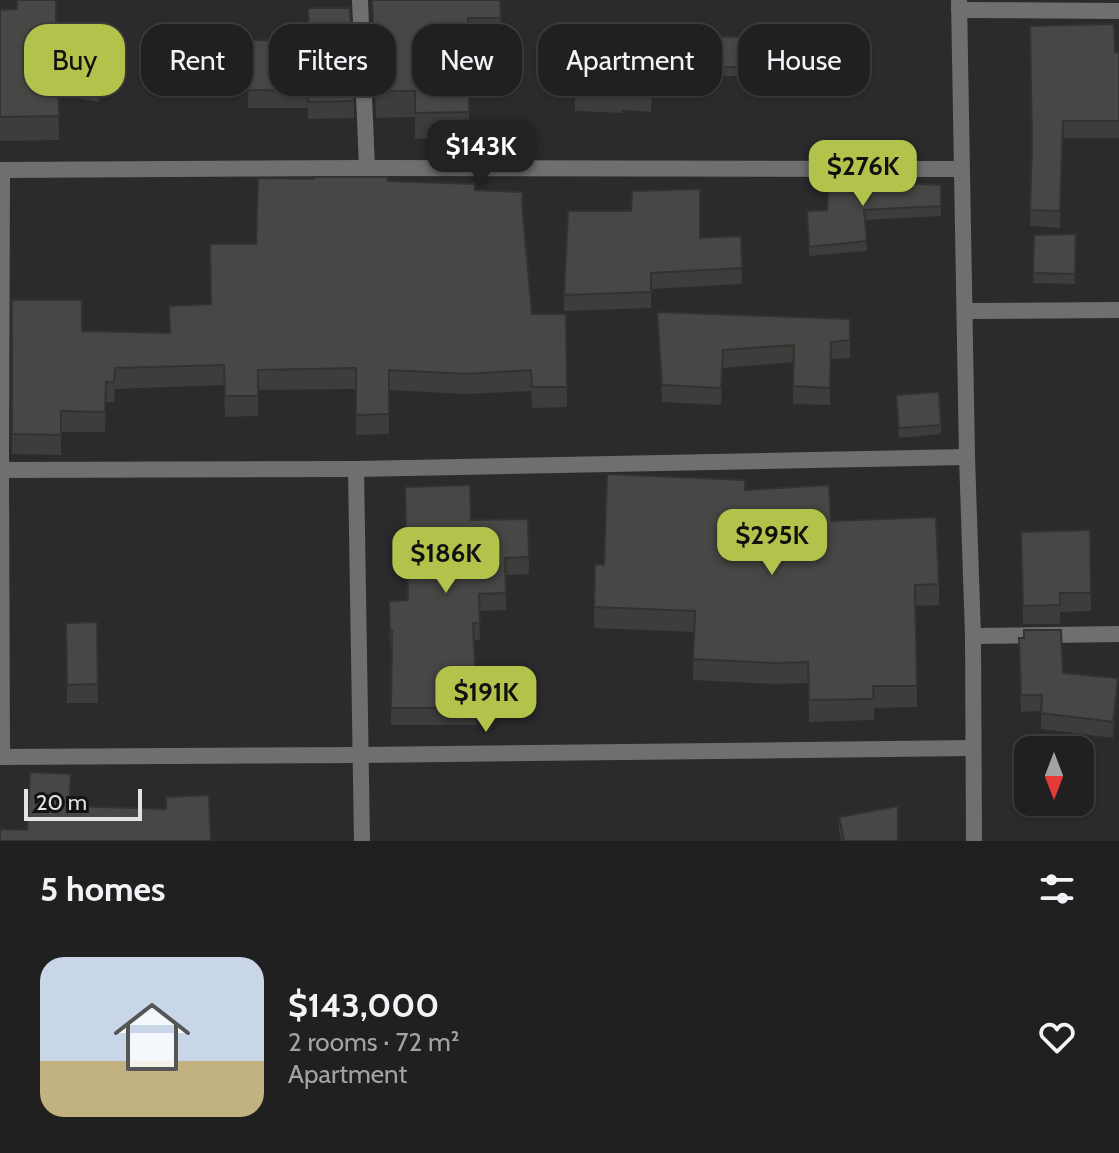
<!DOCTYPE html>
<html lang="en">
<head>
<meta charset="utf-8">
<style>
  :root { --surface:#202021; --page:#2d2d2e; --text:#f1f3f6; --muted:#a2a3a5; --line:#3d3e3f; --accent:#b3c24b }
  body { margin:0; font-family:Cabin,sans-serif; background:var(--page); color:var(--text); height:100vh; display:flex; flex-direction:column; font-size:30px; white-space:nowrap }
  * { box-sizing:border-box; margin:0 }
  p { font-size:26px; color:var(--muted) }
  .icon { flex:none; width:44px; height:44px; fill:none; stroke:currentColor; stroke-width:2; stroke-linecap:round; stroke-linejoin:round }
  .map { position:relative; height:841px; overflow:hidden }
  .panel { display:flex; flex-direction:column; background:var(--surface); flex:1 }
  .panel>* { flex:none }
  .hud { position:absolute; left:24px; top:24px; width:1072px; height:72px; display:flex; gap:16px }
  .needle { width:52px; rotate:180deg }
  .tools { position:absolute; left:1014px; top:736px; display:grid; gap:16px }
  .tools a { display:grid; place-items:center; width:80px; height:80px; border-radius:16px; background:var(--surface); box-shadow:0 2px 6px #0004,0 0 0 2px var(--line); font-size:40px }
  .scale { position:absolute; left:24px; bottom:20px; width:118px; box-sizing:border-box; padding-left:8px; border:4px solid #e4e3e4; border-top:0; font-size:22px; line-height:28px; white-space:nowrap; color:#e4e3e4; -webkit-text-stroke:6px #131314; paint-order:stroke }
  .price { position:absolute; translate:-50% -68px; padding:0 18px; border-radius:16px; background:var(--accent); color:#111; font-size:26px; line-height:52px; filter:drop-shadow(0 2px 4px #0008) }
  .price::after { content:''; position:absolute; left:50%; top:48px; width:24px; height:18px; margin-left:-12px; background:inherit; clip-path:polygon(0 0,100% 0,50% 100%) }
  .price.selected { background:#222; color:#fff }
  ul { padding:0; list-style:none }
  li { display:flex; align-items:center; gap:24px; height:200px; padding:0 40px }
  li+li { border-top:2px solid var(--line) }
  li span { display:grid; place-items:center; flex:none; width:224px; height:160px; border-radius:24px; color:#555 }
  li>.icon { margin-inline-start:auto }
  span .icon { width:96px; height:96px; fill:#fffc; stroke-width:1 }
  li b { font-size:34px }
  h2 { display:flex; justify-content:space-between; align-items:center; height:96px; padding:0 40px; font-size:34px }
  .pill { padding:0 28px; border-radius:24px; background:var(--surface); box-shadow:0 2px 6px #0004,0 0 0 2px var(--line); font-size:28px; line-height:72px }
  .pill.selected { background:var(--accent); color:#111 }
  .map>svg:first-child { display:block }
</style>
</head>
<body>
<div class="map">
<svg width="1119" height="841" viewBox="0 0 1119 841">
  <rect width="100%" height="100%" fill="#2b2a2c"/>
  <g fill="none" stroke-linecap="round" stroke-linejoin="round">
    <g stroke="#6f6f70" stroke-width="16">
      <polyline points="360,0 367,168"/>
      <polyline points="959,0 967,457 973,636 974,841"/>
      <polyline points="959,10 1119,11"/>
      <polyline points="0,170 367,168 961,169"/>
      <polyline points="965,311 1119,310"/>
      <polyline points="356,469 362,841"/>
      <polyline points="0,470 356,469 967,457"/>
      <polyline points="973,636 1119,634"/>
      <polyline points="0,757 361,755 972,748"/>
      <polyline points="2,757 1,470 2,170"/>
    </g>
  </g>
  <g fill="#3d3d3b">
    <polygon points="372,0 500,0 501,44 469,44 469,138 415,139 415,117 376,118"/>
    <polygon points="0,10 107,59 99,102 58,95 59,140 0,141"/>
    <polygon points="661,35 744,37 742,76 660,76"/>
    <polygon points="249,40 354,101 354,118 308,119 308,108 248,108"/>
    <polygon points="1115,52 1119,52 1119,138 1063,138 1060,228 1030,226 1032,150"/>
    <polygon points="654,56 651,112 622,110 622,113 575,111 575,92"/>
    <polygon points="388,181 475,190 523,210 532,314 566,314 567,407 532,408 531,391 466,394 389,390 389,434 356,435 356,389 258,390 258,416 225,417 224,385 115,389 114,402 106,402 105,432 61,432 61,455 12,454 12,300 82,331 169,333 169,306 211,304 256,244"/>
    <polygon points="941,185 941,216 865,220 867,251 809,256 807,211 827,210"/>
    <polygon points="631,211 700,238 741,236 742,284 651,289 651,308 564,311 564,295"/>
    <polygon points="1076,234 1075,284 1033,283 1034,235"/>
    <polygon points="657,312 850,319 850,358 831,359 830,405 793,404 793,362 723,368 721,405 662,402"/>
    <polygon points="896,395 941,425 941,434 899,438"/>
    <polygon points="745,490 831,521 939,584 939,605 916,606 917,707 874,708 874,720 809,722 808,683 777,684 693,680 694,632 594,628 594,607 604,565"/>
    <polygon points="528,519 529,574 506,575 506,610 479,611 480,640 474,640 477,725 391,725 392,648 390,648 389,601 407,600 471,520"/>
    <polygon points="1090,530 1091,611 1060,612 1060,624 1023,624 1021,551"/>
    <polygon points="97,622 98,703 67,703 66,623"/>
    <polygon points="1019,654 1118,694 1113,738 1041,729 1041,711 1021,712"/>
    <polygon points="839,817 898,841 841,841 839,830"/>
  </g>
  <g fill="#323230">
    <polygon points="107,35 107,59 99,102 99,78"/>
    <polygon points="1118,678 1118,694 1113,738 1113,722"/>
  </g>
  <g fill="#474745" stroke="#323230" stroke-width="2">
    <polygon points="17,0 56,0 56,26 107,35 99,78 58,71 59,116 0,117 0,10 17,9"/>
    <polygon points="372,0 500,0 501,18 468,18 469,112 415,113 415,91 376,91"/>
    <polygon points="308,8 350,8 354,101 308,102 308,91 248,90 249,40 309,41"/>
    <polygon points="1114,24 1115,52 1119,52 1119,121 1063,121 1060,211 1030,210 1032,144 1030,26"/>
    <polygon points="578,33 654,37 651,93 622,92 622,94 575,92"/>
    <polygon points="661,35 744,37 742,67 660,67"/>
    <polygon points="314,177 388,177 388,181 475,184 475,190 523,192 522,204 532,314 566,314 567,387 532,387 531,370 466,374 389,370 389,414 356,415 356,368 258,370 258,396 225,396 224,365 115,368 114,382 106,382 105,412 61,411 61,435 12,434 12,300 82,300 82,331 170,333 169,306 211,304 210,244 256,244 258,178 314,179"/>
    <polygon points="829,179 941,185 941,206 864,210 867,241 809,247 807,211 827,210"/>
    <polygon points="700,189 700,238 741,236 742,268 651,273 651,292 564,295 568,211 631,211 632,191"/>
    <polygon points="1076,234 1075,274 1033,273 1034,235"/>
    <polygon points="657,312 850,319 850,340 831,342 830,388 793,386 794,345 723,350 721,388 662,385"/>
    <polygon points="939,392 941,425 899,428 896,395"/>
    <polygon points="607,474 745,480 745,490 829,485 831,521 936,517 939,584 915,585 917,686 873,686 874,699 809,700 808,662 777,663 693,659 695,611 594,607 595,564 604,565"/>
    <polygon points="470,485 471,520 528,519 529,557 505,558 506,593 479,594 480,623 473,623 477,708 391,708 392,631 390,631 389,601 408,600 405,487"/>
    <polygon points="1090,530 1091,593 1060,593 1060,605 1023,606 1021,532"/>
    <polygon points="97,622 98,684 67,685 66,623"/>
    <polygon points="1024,630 1061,630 1063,673 1118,678 1113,722 1041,713 1042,695 1021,695 1019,638 1024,638"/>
    <polygon points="30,772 71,774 69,806 166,809 166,797 209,795 211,841 0,841 0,829 27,830"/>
    <polygon points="898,806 898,841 844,841 839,817"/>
  </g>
</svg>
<div class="tools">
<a><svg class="needle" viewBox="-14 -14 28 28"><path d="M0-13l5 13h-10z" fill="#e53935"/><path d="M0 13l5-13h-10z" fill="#a2a3a5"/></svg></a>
</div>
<div class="scale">20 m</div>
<b class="price selected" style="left:481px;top:188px">$143K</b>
<b class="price" style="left:863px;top:208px">$276K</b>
<b class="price" style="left:772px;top:577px">$295K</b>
<b class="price" style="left:446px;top:595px">$186K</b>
<b class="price" style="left:486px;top:734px">$191K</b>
<div class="hud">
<a class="pill selected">Buy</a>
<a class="pill">Rent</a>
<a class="pill">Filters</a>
<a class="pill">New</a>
<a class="pill">Apartment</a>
<a class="pill">House</a>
</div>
</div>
<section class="panel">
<h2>5 homes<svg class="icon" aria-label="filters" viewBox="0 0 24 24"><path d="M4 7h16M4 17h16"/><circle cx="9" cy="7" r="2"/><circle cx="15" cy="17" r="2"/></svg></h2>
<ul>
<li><span style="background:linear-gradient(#c9d6e8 65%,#c2b280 0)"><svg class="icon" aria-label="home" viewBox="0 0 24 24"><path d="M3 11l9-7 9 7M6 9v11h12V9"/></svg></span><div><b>$143,000</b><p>2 rooms · 72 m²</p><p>Apartment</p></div><svg class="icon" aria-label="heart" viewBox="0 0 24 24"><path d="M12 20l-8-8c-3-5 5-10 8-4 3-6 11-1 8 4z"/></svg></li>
</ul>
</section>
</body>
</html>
